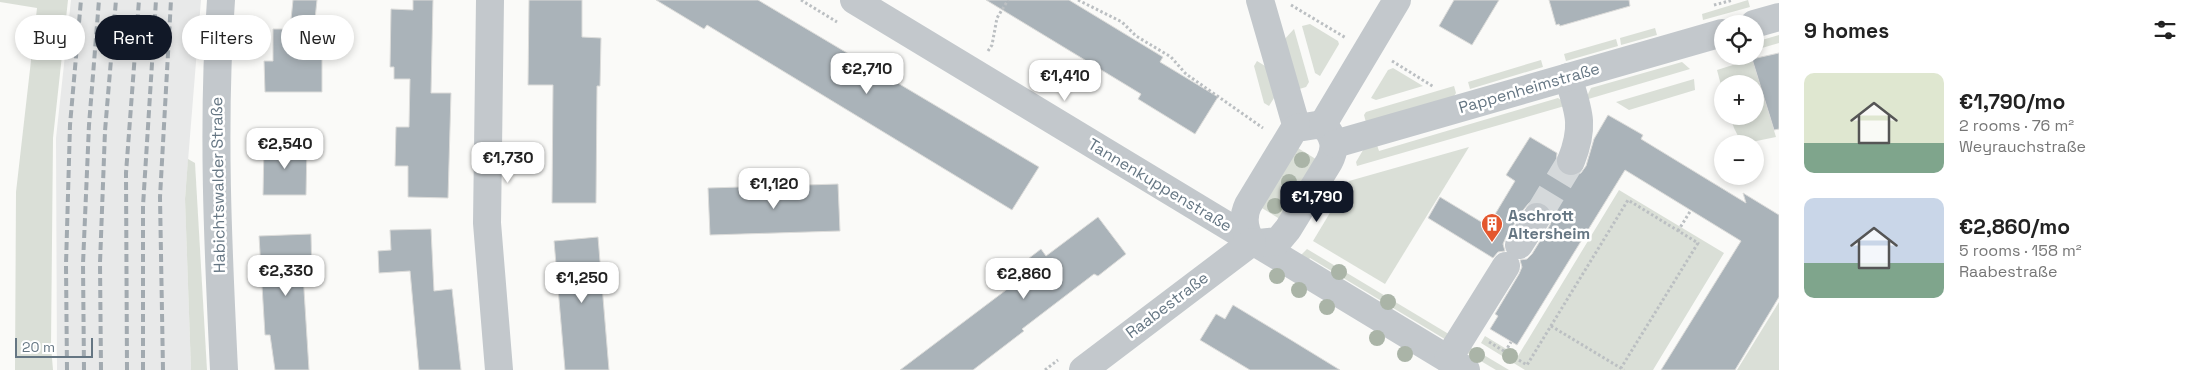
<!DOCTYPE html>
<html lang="en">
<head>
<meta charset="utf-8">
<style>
  :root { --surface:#fff; --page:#f2f2f2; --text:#222; --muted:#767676; --accent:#111827 }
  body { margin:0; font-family:"Space Grotesk",sans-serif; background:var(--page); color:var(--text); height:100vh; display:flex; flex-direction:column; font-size:19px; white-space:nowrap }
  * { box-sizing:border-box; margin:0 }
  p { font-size:16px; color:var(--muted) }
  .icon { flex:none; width:28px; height:28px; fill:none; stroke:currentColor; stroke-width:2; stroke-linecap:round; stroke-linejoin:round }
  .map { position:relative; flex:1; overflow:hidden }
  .drawer { display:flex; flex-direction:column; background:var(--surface); width:425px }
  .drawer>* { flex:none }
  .guide { position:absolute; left:15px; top:15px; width:475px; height:45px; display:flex; gap:10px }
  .controls { position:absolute; left:1714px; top:15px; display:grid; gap:10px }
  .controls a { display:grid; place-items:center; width:50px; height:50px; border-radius:50%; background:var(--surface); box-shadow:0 2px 8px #0003; font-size:25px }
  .scale { position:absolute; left:15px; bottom:12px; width:78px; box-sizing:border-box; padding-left:5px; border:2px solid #657683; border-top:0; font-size:14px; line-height:18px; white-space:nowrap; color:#657683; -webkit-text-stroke:4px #fff; paint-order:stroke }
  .price { position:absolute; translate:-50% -42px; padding:0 11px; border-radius:10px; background:#fff; color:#222; font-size:16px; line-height:32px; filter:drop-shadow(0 1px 2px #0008) }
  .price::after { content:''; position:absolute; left:50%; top:30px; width:15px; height:11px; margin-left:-8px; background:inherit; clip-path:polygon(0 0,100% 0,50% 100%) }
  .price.active { background:var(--accent); color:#fff }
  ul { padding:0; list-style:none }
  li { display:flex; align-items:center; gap:15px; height:125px; padding:0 25px }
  li span { display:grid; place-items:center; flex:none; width:140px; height:100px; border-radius:10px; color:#555 }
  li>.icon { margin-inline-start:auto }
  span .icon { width:60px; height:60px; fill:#fffc; stroke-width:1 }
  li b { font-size:21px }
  h2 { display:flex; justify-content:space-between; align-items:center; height:60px; padding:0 25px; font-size:21px }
  .chip { padding:0 18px; border-radius:22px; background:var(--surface); box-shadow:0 2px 8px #0003; font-size:18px; line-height:45px }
  .chip.active { background:var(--accent); color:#fff }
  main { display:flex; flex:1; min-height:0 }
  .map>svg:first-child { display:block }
</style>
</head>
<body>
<main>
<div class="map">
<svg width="1779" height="370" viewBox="0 0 1779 370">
  <rect width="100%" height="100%" fill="#fafaf8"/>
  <polygon fill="#e8e9e9" points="71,0 201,0 185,198 191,370 57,370 56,138"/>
  <g fill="#dadfd7">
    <polygon points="0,0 68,0 53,138 51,346 53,370 15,370 16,192 37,8 0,2"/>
    <polygon points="1748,0 1750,7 1703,20 1702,14"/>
    <polygon points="1310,24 1338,41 1339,44 1320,76 1315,73 1302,26"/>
    <polygon points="1655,28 1657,35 1621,45 1620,38"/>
    <polygon points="1294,29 1309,82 1306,87 1296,90 1282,42"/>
    <polygon points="1779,35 1779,43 1755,50 1755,42"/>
    <polygon points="1616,39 1618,46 1566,61 1564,54"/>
    <polygon points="1752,59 1776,137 1742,144 1734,128 1730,116 1755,116 1755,84 1722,84 1722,89 1717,70"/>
    <polygon points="1541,60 1543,67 1470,89 1468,82"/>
    <polygon points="1257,61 1270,69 1277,93 1269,106 1264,103 1254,66"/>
    <polygon points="1682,62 1690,69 1585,100 1591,88"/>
    <polygon points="1393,68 1423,86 1376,100 1371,98 1388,70"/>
    <polygon points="1694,79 1695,90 1629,110 1616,102"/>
    <polygon points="1454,86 1456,93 1451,101 1367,126 1364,115 1366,112"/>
    <polygon points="1558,98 1568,105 1357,166 1356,162 1366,145 1376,142 1379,151"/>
    <polygon points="1293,145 1319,161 1283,221 1257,205"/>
    <polygon points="1469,147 1385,284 1313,241 1349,181"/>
    <polygon points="188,159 195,163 207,370 191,370 185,199"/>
    <polygon points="1619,190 1724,253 1653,370 1525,370 1481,343 1485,336 1518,356"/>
    <polygon points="1307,249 1457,339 1453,344 1310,258 1306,263 1298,258"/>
    <polygon points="1779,302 1779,370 1737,370"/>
    <polygon points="1467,345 1509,370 1496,370 1464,351"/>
  </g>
  <g fill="#aab3b9" stroke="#dcdcda">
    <polygon points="293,0 317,0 314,29 322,29 322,92 265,92 264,61 273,61 273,29 290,29"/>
    <polygon points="413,0 433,0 431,93 451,93 448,198 408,197 408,166 395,166 396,127 409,127 410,79 394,79 394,67 390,67 391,9 413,10"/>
    <polygon points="529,0 582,0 582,37 601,38 600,86 597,86 596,203 552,203 553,85 528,85"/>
    <polygon points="656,0 758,0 1039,167 1012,210 707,25 704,29"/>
    <polygon points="986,0 1069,0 1163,57 1160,62 1218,97 1195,134 1138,99 1141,94"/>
    <polygon points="1454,0 1499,0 1472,45 1439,26"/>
    <polygon points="1549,0 1629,0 1630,6 1560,26 1559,24 1556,25"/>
    <polygon points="1779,53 1779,129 1774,130 1752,59"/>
    <polygon points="1608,115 1643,135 1641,139 1746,203 1743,193 1779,215 1779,297 1735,370 1661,370 1741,241 1625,170 1517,345 1490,329 1498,316 1495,314 1519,274 1522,267 1520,260 1527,259 1532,254 1550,225 1553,217 1551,209 1545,204 1538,201 1529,203 1524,209 1506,237 1503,244 1505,251 1498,252 1493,258 1428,218 1440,197 1488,226 1515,181 1506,175 1530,137 1557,153 1556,163 1559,171 1566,176 1574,176 1581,173 1586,166 1594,139"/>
    <polygon points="264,145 307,145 306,195 263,195"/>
    <polygon points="838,184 840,231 710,235 708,188"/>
    <polygon points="1098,217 1126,254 1098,276 1094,274 1022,329 1024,331 973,370 900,370 1014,284 1007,275 1041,249 1046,256"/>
    <polygon points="431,229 434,291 452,289 461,370 419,370 410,271 379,273 378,251 391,250 390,230"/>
    <polygon points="311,234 312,274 303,274 309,370 275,370 270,335 265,335 259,236"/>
    <polygon points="598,237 609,370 565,370 554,241"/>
    <polygon points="1233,305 1291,340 1340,370 1250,370 1200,340 1216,314 1225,319"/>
  </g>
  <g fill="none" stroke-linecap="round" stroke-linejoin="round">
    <polyline stroke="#d5d9db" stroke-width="28" stroke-dasharray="28 14" stroke-linecap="butt" points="1537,217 1571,161"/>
    <g stroke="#bbbfc2" stroke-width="3" stroke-dasharray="2.5 2.5" stroke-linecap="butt">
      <polyline points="801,0 837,22"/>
      <polyline points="1078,0 1122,22 1136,36 1171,57 1186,74 1263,128"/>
      <polyline points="1291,5 1346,38"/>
      <polyline points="1714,5 1733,0"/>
      <polyline points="988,51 992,45 997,18 1008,0"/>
      <polyline points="1392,61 1434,87"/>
      <polyline points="1678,231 1691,210"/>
      <polyline points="1551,326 1624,370"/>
      <polyline points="1489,342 1527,365 1628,200 1698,243 1621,368"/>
      <polyline points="1505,352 1511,342"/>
      <polyline points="1045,370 1058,360"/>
    </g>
    <g stroke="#c3c8cc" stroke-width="28">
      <path d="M221 0C212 123 218 247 224 370"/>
      <polyline points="490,0 487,223 499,370"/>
      <polyline points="854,0 1466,370"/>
      <polyline points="1260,0 1297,128"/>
      <polyline points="1754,24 1779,17"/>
      <path d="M1568 77C1579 112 1585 126 1571 161"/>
      <path d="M1323 124C1334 137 1337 147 1329 162L1288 229 1278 241 1259 243 1252 242C1244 230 1242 218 1248 205L1293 131 1297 128Z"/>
      <polyline points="1323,124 1397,0"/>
      <polyline points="1335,144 1722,33"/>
      <polyline points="1519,245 1537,217"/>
      <polyline points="1448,359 1506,266"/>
      <polyline points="1083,370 1252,242"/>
    </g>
    <g stroke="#a2aab0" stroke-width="4" stroke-dasharray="8 4" stroke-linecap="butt">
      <polyline points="67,370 66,265 70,125 81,0"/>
      <polyline points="84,370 83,264 89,125 99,0"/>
      <polyline points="101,370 100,263 105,131 116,0"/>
      <polyline points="127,370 126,173 139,0"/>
      <polyline points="143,370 143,206 156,0"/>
      <polyline points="163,370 160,197 171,0"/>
    </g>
  </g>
  <g fill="#aab4a7">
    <circle cx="1302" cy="160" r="8"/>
    <circle cx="1289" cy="182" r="8"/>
    <circle cx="1275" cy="206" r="8"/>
    <circle cx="1339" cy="272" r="8"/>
    <circle cx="1277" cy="276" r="8"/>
    <circle cx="1299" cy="290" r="8"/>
    <circle cx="1388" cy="302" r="8"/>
    <circle cx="1327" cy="307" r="8"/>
    <circle cx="1377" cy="338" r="8"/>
    <circle cx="1405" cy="354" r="8"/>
    <circle cx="1477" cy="355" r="8"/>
    <circle cx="1510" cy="356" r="8"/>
  </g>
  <defs>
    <g id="building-pin" transform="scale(1.125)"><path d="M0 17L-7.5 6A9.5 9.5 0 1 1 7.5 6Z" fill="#e4572e" stroke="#fff"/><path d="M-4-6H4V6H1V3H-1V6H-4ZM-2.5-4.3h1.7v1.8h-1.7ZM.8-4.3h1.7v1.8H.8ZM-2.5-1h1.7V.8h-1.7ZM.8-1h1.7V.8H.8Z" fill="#fff"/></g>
  </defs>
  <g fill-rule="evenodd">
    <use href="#building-pin" x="1492" y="224"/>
  </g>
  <g text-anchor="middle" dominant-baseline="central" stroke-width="5" stroke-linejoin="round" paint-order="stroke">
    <g font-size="16" fill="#657683" stroke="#fff">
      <text transform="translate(1529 88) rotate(-16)">Pappenheimstraße</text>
      <text transform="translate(218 185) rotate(-91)">Habichtswalder Straße</text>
      <text transform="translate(1160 185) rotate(31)">Tannenkuppenstraße</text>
      <text transform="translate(1167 305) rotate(-37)">Raabestraße</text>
    </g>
    <g font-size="16" font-weight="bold" fill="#657683" stroke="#fff" text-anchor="start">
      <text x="1508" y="215">Aschrott<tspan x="1508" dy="18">Altersheim</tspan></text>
    </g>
  </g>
</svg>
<div class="controls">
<a><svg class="icon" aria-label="locate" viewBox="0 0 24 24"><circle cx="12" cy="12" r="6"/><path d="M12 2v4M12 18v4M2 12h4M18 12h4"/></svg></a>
<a>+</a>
<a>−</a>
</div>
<div class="scale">20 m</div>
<b class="price" style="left:867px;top:95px">€2,710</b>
<b class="price" style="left:1065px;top:102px">€1,410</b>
<b class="price" style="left:285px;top:170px">€2,540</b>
<b class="price" style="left:508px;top:184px">€1,730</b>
<b class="price" style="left:774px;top:210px">€1,120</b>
<b class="price active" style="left:1317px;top:223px">€1,790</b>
<b class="price" style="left:286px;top:297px">€2,330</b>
<b class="price" style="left:1024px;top:300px">€2,860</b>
<b class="price" style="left:582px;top:304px">€1,250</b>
<div class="guide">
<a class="chip">Buy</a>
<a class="chip active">Rent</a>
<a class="chip">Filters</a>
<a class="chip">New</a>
</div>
</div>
<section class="drawer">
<h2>9 homes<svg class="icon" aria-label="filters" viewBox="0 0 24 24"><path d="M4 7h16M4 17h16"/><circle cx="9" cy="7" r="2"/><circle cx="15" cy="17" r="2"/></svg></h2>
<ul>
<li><span style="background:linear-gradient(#dfe7d0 70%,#7fa58c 0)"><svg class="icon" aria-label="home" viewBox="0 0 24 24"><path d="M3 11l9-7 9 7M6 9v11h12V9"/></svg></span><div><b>€1,790/mo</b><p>2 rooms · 76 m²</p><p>Weyrauchstraße</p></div></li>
<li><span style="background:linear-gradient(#c9d6e8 65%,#7fa58c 0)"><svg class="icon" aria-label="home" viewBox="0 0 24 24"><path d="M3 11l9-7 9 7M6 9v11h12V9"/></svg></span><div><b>€2,860/mo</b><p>5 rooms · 158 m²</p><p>Raabestraße</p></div></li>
</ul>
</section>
</main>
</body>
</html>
